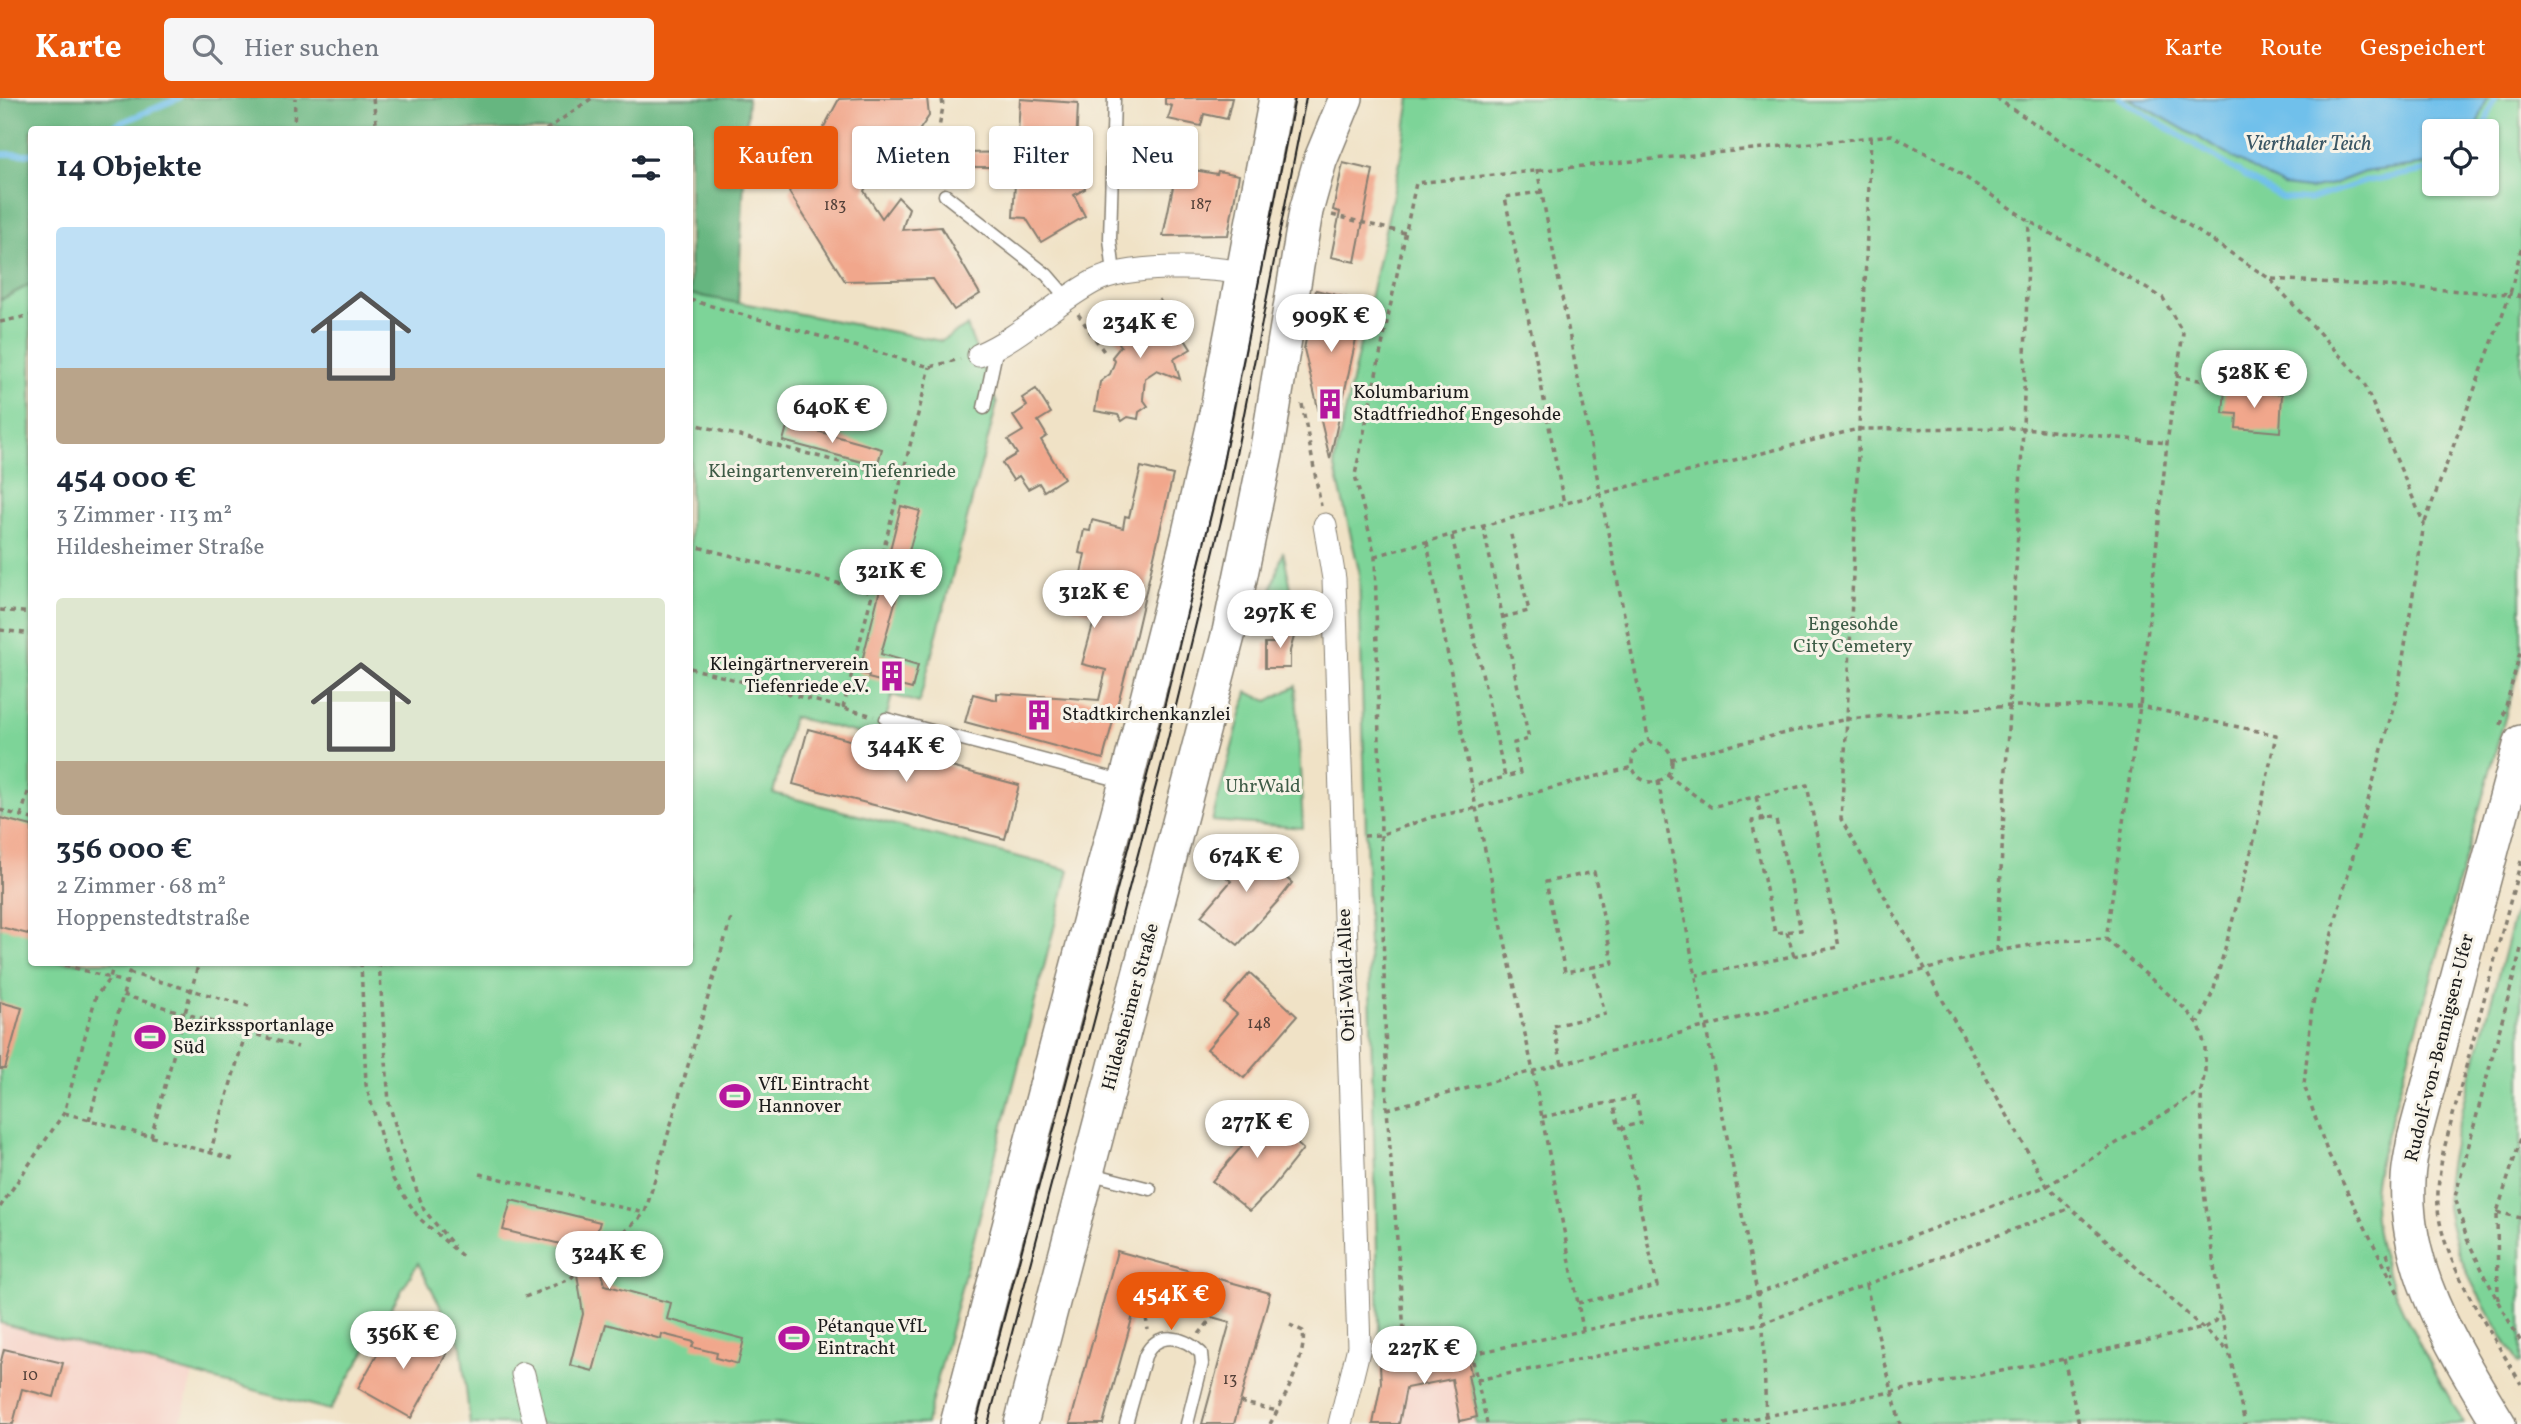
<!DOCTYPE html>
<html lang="de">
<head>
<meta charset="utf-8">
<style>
  :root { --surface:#fff; --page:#f6f6f7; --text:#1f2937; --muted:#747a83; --accent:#ea580c }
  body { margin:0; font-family:Vollkorn,serif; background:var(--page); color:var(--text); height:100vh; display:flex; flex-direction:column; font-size:26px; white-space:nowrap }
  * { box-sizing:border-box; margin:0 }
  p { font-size:23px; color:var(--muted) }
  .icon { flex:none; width:38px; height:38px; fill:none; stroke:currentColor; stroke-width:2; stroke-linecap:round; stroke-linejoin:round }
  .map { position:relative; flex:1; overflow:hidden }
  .details { position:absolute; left:28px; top:28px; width:665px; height:840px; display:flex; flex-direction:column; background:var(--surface); border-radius:7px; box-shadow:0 2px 5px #0004 }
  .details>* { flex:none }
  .guide { position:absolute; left:714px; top:28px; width:665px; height:63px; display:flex; gap:14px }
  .tools { position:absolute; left:2422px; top:21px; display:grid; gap:14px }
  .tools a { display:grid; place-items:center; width:77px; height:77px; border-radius:7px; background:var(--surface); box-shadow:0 2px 5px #0004; font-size:35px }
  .price { position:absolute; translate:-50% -60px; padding:0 16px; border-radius:24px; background:#fff; color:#222; font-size:23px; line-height:46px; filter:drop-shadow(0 2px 4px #0008) }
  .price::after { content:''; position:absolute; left:50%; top:42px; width:21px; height:16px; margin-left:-10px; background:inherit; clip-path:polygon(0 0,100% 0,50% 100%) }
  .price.on { background:var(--accent); color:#fff }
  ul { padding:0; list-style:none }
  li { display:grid; align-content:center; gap:14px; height:371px; padding:0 28px }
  li span { display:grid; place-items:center; height:217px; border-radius:7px; color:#555 }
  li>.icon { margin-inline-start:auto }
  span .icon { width:126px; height:126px; fill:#fffc; stroke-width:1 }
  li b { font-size:30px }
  h2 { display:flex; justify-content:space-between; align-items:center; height:84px; padding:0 28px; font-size:30px }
  .tag { padding:0 24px; border-radius:7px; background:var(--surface); box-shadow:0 2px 5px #0004; font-size:24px; line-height:63px }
  .tag.on { background:var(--accent); color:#fff }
  header { display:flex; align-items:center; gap:42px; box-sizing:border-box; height:98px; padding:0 35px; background:var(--accent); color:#fff }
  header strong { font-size:33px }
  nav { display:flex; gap:38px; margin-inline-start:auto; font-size:24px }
  .search { width:490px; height:63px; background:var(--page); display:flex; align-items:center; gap:18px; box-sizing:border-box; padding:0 24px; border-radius:7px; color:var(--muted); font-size:26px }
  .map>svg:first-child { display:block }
</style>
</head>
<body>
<header>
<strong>Karte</strong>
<div class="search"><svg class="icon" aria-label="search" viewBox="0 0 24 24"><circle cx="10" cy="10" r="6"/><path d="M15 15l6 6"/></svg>Hier suchen</div>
<nav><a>Karte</a><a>Route</a><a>Gespeichert</a></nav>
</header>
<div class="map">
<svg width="2521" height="1326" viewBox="0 0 2521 1326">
  <rect width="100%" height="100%" fill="#f7f3e8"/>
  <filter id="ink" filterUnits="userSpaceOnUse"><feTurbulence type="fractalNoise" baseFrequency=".0143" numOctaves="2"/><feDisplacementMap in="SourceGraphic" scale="14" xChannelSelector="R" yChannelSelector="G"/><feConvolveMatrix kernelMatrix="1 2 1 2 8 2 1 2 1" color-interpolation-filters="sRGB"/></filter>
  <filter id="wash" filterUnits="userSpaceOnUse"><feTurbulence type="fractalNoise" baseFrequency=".00686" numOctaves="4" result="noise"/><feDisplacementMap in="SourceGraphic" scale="28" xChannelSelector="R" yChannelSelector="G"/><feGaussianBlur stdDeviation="1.57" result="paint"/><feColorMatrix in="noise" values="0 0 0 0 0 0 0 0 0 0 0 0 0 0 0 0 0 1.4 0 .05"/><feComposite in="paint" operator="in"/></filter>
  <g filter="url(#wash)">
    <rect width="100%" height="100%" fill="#f0e2c6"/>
    <g fill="#f7d1c7">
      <polygon points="0,1225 193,1275 180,1326 0,1326"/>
      <polygon points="1467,1255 1471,1276 1468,1277 1477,1319 1475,1320 1476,1326 1373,1326 1381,1285 1380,1268 1406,1267"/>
    </g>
    <g fill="#7dd498" stroke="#4c785a" stroke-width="2" fill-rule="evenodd">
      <path d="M1410 0H2521V564L2385 1042C2380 1061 2374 1080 2374 1100 2373 1178 2428 1259 2464 1326H1476L1474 1320 1477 1319 1468 1277 1471 1276 1466 1255 1406 1267 1380 1268 1359 473 1334 365 1400 64ZM2434 33H2487V86H2434Z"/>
      <polygon points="31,186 32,864 690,864 690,195 941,243 967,228 997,306 919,605 892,597 881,641 793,619 773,695 1069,772 926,1326 470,1326 461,1247 418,1165 330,1312 0,1225 0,202"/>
      <polygon points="1283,453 1296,513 1266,511"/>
      <polygon points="1296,588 1303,730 1212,723 1247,594 1268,603"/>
      <path d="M2521 791V1265L2519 1266C2490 1216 2455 1168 2447 1109 2444 1090 2449 1069 2452 1050Z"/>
    </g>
    <polygon fill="#66b680" stroke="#41694e" stroke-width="2" points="0,0 748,0 738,205 690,196 690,32 32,32 31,186 0,202"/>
    <polygon fill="#70c0eb" stroke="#466e84" stroke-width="2" points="2129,0 2487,0 2475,33 2434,33 2434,65 2364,74 2333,86 2309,91 2283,88"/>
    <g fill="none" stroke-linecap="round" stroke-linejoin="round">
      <g stroke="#70c0eb" stroke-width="6">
        <polyline points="2119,0 2281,100 2309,102 2367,83 2434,71"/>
        <polyline points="104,32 179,0"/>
        <polyline points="2483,33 2494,0"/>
        <polyline points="0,56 32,56"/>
      </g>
    </g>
    <g id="blocks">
      <g fill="#f1a78c">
        <polygon points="866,0 927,0 929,18 903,56 922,56 907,86 875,72 864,93 882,120 898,99 909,110 902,132 941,129 980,196 954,212 933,181 845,183 789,94 839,1"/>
        <polygon points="1165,0 1232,0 1227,21 1204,16 1201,28 1168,21 1172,8 1165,6"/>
        <polygon points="1020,1 1078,5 1075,73 1085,73 1085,91 1074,97 1085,118 1041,144 1026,120 1013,119 1016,69 963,69 963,55 1017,54"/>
        <polygon points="1343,65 1373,72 1355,164 1331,159 1340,114 1333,112"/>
        <polygon points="1177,69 1217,76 1218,73 1239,77 1228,137 1163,138"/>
        <polygon points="1316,192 1364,204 1330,361 1304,251"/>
        <polygon points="1160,202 1191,251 1174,261 1180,281 1157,272 1145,280 1143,301 1148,308 1139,314 1138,321 1128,319 1122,323 1118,317 1095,313 1100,284 1110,276 1115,263 1112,259 1121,248 1111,233"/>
        <polygon points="1036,291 1051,315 1038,323 1047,338 1041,342 1064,380 1044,393 1039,385 1028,391 1019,378 1013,382 1002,365 1017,356 1008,342 1023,333 1013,318 1027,308 1022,300"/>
        <polygon points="2225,291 2282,296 2280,334 2236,330 2237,316 2223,315"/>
        <polygon points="788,325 882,351 877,368 783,343"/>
        <polygon points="1141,369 1173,377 1136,536 1103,661 965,624 973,596 997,602 997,595 1099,602 1106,572 1082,566 1096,516 1074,510 1085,456 1079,455 1084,432 1090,433 1092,422 1123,430 1125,418 1129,419"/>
        <polygon points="901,408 920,413 881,556 918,567 912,591 868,580 869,577 859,575"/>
        <polygon points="1279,529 1295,535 1290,553 1290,570 1265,570 1265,545 1275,545"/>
        <polygon points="808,631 1019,687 1005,741 793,686"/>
        <polygon points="0,720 32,728 32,837 0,829"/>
        <polygon points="1244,743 1292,785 1278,803 1238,847 1201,818 1231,783 1219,773"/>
        <polygon points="1250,875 1297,918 1244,980 1207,951 1237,916 1224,905"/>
        <polygon points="0,904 22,910 5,971 0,971"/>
        <polygon points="1255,1008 1303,1051 1271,1091 1250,1113 1212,1083 1242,1048 1230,1038"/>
        <polygon points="511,1102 600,1124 594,1144 605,1187 671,1205 667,1221 744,1241 738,1266 716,1260 717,1255 692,1249 694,1244 662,1236 661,1241 606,1226 593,1273 570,1267 583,1216 573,1149 503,1132"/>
        <polygon points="1117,1153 1270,1195 1234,1326 1202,1326 1230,1224 1138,1199 1103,1326 1070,1326"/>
        <polygon points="395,1225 447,1255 411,1320 358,1290"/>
        <polygon points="4,1251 63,1265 54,1299 22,1291 13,1326 0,1326 0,1267"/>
        <polygon points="1467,1255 1471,1276 1468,1277 1477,1319 1460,1323 1452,1281 1406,1290 1399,1326 1373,1326 1381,1285 1380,1268 1406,1267"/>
      </g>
    </g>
  </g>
  <g filter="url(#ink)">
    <use href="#blocks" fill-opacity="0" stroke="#867f71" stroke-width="2"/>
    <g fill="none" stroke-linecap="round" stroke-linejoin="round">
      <g stroke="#867f71" stroke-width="15">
        <g id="lane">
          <polyline points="945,97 1047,177 1067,200"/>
          <polyline points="1114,176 1110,141 1114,0"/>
          <polyline points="984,310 997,249"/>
          <polyline points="886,621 1126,684"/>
          <polyline points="1088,1075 1150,1091"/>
          <path d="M1126 1326 1145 1258C1158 1232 1183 1238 1201 1255L1202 1266 1187 1326"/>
        </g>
      </g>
      <g stroke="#867f71" stroke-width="25">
        <g id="street">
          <path d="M979 257C1021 239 1053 206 1093 184 1127 166 1206 168 1243 175"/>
          <polyline points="1325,427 1334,481 1359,1249 1340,1326"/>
          <polyline points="523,1276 535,1326"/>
        </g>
      </g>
      <g stroke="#867f71" stroke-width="36">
        <g id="secondary">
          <polyline points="957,1326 1126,684 1188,439 1216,316 1276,0"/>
          <polyline points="1021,1326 1229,534 1266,356 1306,113 1320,63 1346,0"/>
          <path d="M2499 1326C2455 1253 2403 1172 2408 1083 2408 1069 2412 1055 2414 1041L2521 644"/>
        </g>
      </g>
      <g stroke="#867f71" stroke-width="3.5" stroke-dasharray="5 5" stroke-linecap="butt">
        <polyline points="373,0 377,32"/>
        <polyline points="1996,0 2270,181 2363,283 2424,426 2398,592 2312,909 2304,987 2327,1053 2400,1199"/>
        <polyline points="294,32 295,0"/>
        <polyline points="546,32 592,0"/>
        <polyline points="1871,39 1847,621 1841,721 2047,1088 2228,1253"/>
        <polyline points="934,56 943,9 942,0"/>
        <polyline points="935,69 940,83"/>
        <polyline points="1537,71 1649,644"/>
        <polyline points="1541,94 1505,99 1564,406"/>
        <polyline points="1332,117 1405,135"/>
        <polyline points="2272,181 2510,196 2521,151"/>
        <polyline points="690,202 930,269 960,261"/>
        <polyline points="1078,216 1105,255"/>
        <polyline points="0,224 32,217"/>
        <polyline points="2176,278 2204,283"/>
        <polyline points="1302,306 1321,408"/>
        <polyline points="690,325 901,380"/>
        <polyline points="2425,424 2510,196 2521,199"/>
        <polyline points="1483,428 1529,641 1514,645 1520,675 1505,679"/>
        <polyline points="1452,438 1505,679 1472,688"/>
        <polyline points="1427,444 1476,710 1533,973 1583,1231"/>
        <polyline points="690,447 872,494"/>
        <polyline points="1375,458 1599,396 1858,331 2023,330 2167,345"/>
        <polyline points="0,512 32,515"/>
        <polyline points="1503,519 1529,513 1510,433"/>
        <polyline points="0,532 32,536"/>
        <polyline points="690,570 874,618"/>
        <polyline points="843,610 930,269"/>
        <polyline points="2501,627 2521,551"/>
        <circle cx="1652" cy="664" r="20"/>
        <polyline points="1671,661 1847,621 2009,608 2140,608 2276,637 2253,747 2214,891 2199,925"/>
        <polyline points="1667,677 1711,709 1807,687 1839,849 1697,877"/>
        <polyline points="1658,683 1763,1225 1766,1326"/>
        <polyline points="1756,699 1762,721"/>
        <polyline points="0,712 32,721"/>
        <polyline points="21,718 32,681"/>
        <polygon points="1767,721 1776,722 1801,832 1775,835 1752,723"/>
        <polyline points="1364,738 1380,737 1432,719 1476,710 1632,669"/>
        <path d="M2521 763 2444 1051C2440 1070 2437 1090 2438 1110 2442 1165 2494 1238 2521 1286"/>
        <polyline points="1787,834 1794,858"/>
        <polyline points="2521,851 2455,1099 2467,1141 2498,1204 2521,1244"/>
        <polyline points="1997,853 2023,330 2029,123"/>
        <polyline points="114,864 110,880 127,885"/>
        <polyline points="361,864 366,987 393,1081 419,1120 462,1158"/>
        <polyline points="379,864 389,1005 405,1061 424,1112 454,1148"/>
        <polyline points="129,875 249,908"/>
        <polyline points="123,897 298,949"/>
        <polyline points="1562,966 1553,928 1605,916 1593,869 1613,865 1594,774 1546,784 1565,874 1593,869"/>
        <polyline points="1387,1011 1997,853 2054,843 2106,841 2184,910 2199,926 2205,949 2205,974 2201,993 2204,1094 2220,1212 2245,1326"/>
        <polyline points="64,1015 237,1062"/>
        <polyline points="1542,1019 1636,999 1641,1025 1619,1030 1613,1004"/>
        <polyline points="89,1022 132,864"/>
        <polyline points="151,1039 199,864"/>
        <polyline points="210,1055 246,934"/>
        <polyline points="480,1076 645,1115"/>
        <polyline points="0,1109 64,1015 96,898 110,880 54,864"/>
        <polyline points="2497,1114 2521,1120"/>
        <polyline points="601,1154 645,1115 731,820"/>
        <polyline points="2387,1155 2393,1177"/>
        <polyline points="1866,1187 1900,1326"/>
        <polyline points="525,1199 570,1181 576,1175"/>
        <polyline points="1143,1200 1148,1232"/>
        <polyline points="2498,1202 2497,1114 2521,1040"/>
        <polyline points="1578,1205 1657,1188 1623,1029"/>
        <polyline points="1199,1236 1213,1219"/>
        <polyline points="1472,1256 1757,1196 2047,1088 2201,993"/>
        <polyline points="2064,1261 2079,1326"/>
        <polyline points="1477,1282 1763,1225 2071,1110"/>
        <polyline points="1240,1304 1277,1313"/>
        <path d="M1270 1326C1283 1303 1307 1259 1303 1233L1290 1227"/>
        <polyline points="1487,1326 1470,1250 1406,1259 1387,1011 1375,458 1355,377 1416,85 1892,37 1946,66 2029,123 2163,200 2183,235 2167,345 2140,608 2106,841"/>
        <polyline points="1724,1326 2064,1261 2204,1230 2215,1223 2219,1214"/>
      </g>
      <use href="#lane" stroke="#fff" stroke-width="12"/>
      <use href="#street" stroke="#fff" stroke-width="23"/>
      <use href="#secondary" stroke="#fff" stroke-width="33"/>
      <g stroke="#1c1c1c" stroke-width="2">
        <polyline points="976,1326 1152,659 1220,380 1295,0"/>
        <polyline points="988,1326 1163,661 1231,382 1306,0"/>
      </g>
    </g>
  </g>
  <defs>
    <g id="building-bare" transform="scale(2.415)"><path d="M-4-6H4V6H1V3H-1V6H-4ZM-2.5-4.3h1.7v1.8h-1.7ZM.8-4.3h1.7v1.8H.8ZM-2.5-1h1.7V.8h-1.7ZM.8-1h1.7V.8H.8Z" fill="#b5179e" stroke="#f7f3e8" stroke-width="2.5" paint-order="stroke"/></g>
    <g id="stadium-bare" transform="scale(2.415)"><path d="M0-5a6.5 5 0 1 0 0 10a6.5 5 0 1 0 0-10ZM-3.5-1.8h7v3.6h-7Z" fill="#b5179e" stroke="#f7f3e8" stroke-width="2.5" paint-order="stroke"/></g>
  </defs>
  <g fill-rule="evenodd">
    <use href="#building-bare" x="1330" y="306"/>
    <use href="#building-bare" x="892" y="578"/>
    <use href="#building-bare" x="1039" y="617"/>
    <use href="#stadium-bare" x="150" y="939"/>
    <use href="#stadium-bare" x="735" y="998"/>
    <use href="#stadium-bare" x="794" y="1240"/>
  </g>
  <g text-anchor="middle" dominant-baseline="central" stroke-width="6" stroke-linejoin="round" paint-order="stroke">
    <g font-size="16" fill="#513f38">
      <text x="1201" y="107">187</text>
      <text x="835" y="108">183</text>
      <text x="1259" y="926">148</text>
      <text x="30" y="1278">10</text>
      <text x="1230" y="1282">13</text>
    </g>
    <g font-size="19" fill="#1c1c1c" stroke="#f7f3e8" text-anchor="start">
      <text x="1353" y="295">Kolumbarium<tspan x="1353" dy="22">Stadtfriedhof Engesohde</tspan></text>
      <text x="869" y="567" text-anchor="end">Kleingärtnerverein<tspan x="869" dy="22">Tiefenriede e.V.</tspan></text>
      <text x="1062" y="617">Stadtkirchenkanzlei</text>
      <text x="173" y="928">Bezirkssportanlage<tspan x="173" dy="22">Süd</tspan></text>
      <text x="758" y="987">VfL Eintracht<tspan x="758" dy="22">Hannover</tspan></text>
      <text x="817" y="1229">Pétanque VfL<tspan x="817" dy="22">Eintracht</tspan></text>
    </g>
    <g font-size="19" fill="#3e5c47" stroke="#f7f3e8">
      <text x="832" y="374">Kleingartenverein Tiefenriede</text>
      <text x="1853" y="527">Engesohde<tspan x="1853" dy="22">City Cemetery</tspan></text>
      <text x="1263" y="689">UhrWald</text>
    </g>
    <g font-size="19" fill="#1c1c1c" stroke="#f7f3e8">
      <text transform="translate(1347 877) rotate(-92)">Orli-Wald-Allee</text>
      <text transform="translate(1131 909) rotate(-75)">Hildesheimer Straße</text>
      <text transform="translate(2440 950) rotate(-76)">Rudolf-von-Bennigsen-Ufer</text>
    </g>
    <g font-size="21" font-style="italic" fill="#395564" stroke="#f7f3e8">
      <text x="2308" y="46">Vierthaler Teich</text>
    </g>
  </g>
</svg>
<div class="tools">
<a><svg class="icon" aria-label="locate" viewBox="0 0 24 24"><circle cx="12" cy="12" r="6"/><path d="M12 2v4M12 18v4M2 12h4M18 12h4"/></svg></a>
</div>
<b class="price" style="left:1331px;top:256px">909K €</b>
<b class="price" style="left:1140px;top:262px">234K €</b>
<b class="price" style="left:2254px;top:312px">528K €</b>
<b class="price" style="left:832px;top:347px">640K €</b>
<b class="price" style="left:891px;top:511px">321K €</b>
<b class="price" style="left:1094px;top:532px">312K €</b>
<b class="price" style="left:1280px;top:552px">297K €</b>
<b class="price" style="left:906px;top:686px">344K €</b>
<b class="price" style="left:1246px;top:796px">674K €</b>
<b class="price" style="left:1257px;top:1062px">277K €</b>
<b class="price" style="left:609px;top:1193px">324K €</b>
<b class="price on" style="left:1171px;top:1234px">454K €</b>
<b class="price" style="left:403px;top:1273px">356K €</b>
<b class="price" style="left:1424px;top:1288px">227K €</b>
<div class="guide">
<a class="tag on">Kaufen</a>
<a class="tag">Mieten</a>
<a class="tag">Filter</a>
<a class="tag">Neu</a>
</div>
<section class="details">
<h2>14 Objekte<svg class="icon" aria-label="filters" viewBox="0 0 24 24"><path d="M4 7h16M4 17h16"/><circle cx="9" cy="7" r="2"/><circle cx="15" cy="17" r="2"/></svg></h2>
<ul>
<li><span style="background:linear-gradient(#bfe0f5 65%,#b9a48a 0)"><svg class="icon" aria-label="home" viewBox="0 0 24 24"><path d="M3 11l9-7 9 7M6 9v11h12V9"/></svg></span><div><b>454 000 €</b><p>3 Zimmer · 113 m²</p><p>Hildesheimer Straße</p></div></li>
<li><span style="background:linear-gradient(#dfe7d0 75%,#b9a48a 0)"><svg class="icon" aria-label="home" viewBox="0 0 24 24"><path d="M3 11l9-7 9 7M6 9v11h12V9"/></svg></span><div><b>356 000 €</b><p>2 Zimmer · 68 m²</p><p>Hoppenstedtstraße</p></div></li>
</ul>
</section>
</div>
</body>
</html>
